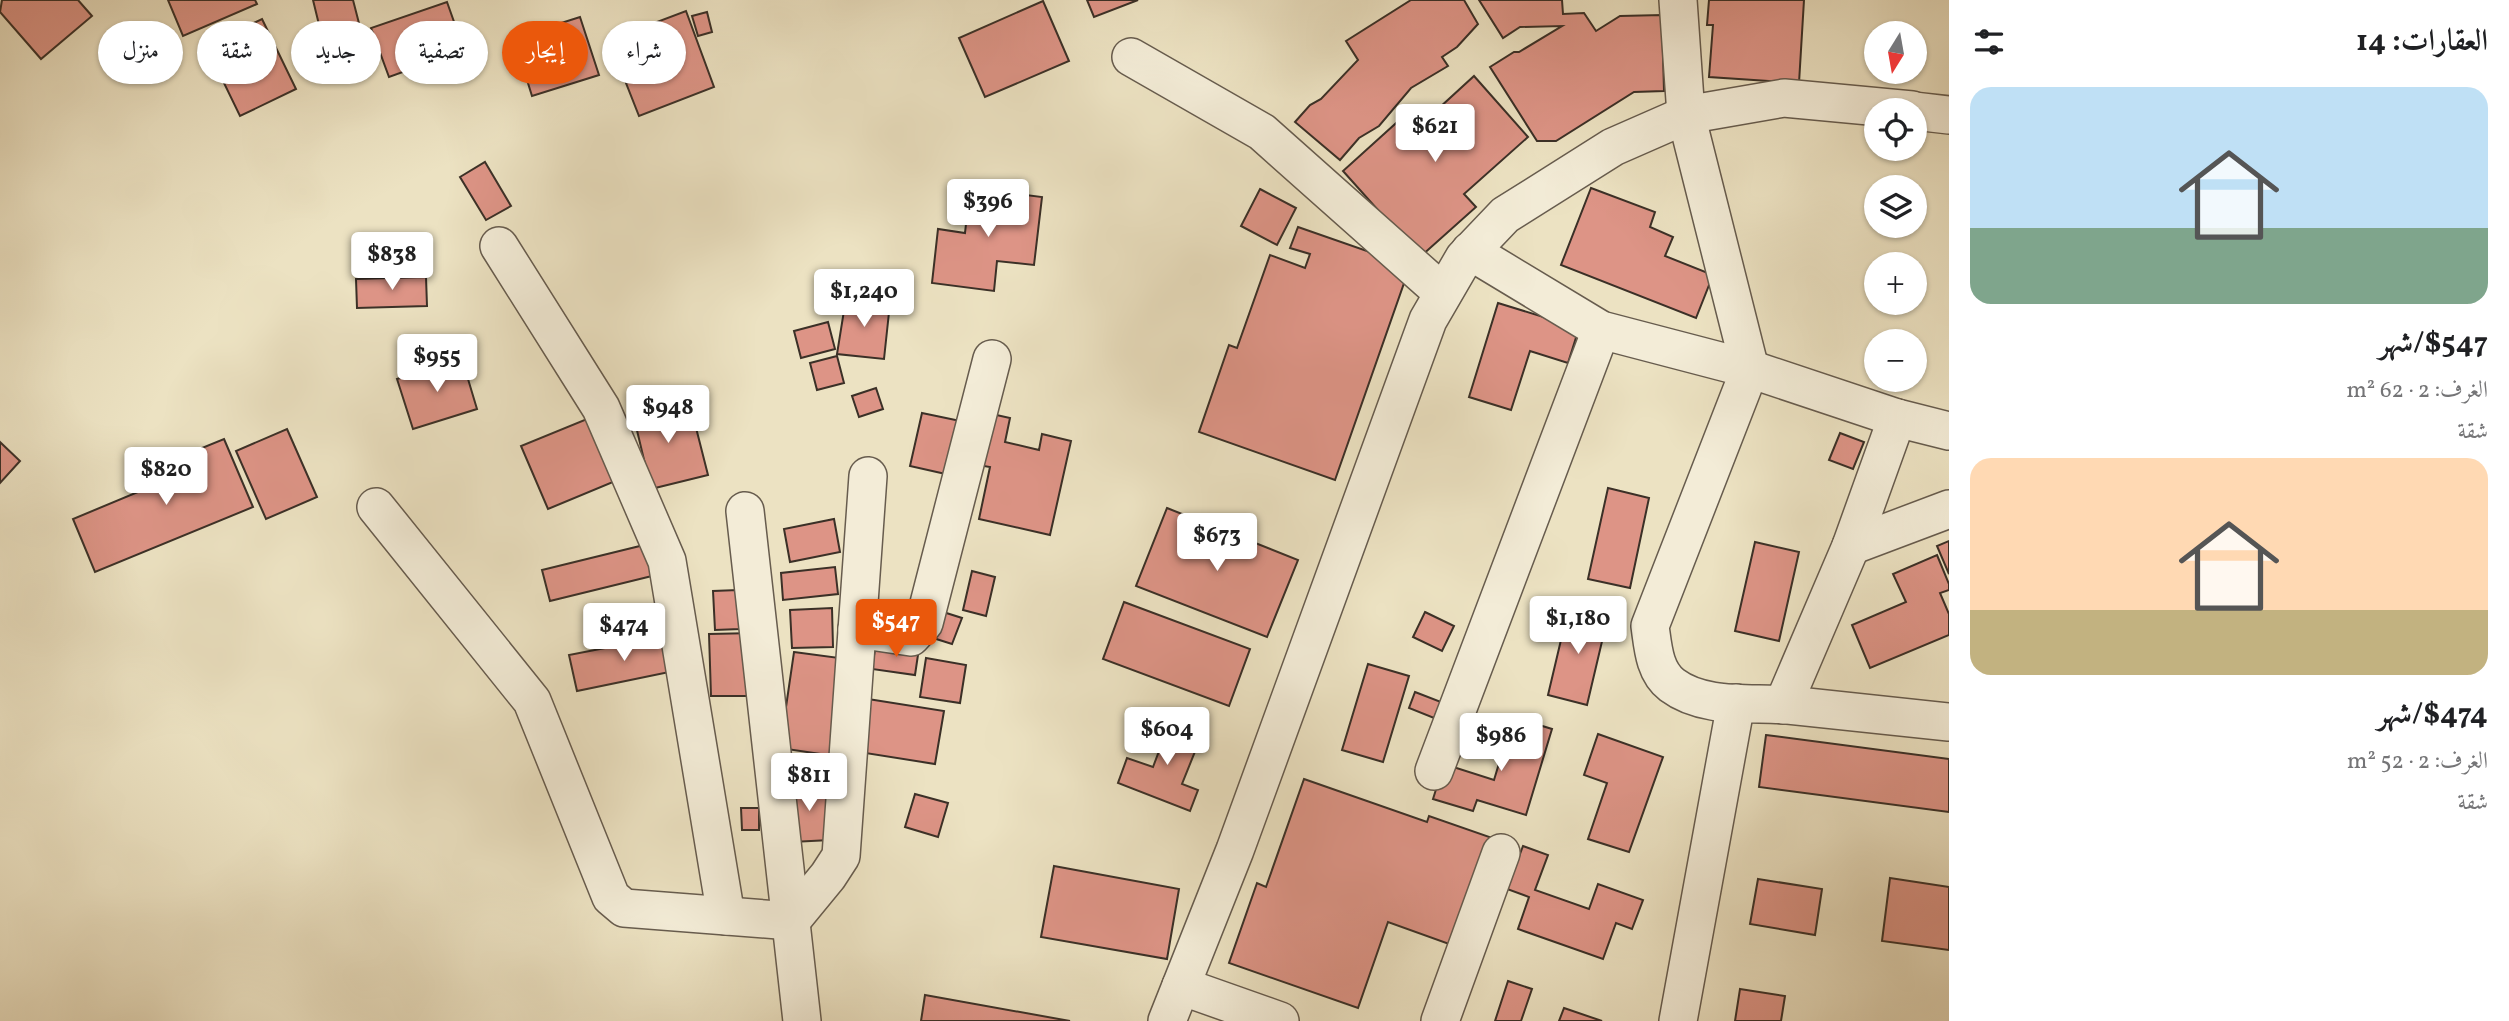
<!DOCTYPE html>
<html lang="ar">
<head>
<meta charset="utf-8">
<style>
  :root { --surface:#fff; --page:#f6f6f6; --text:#202124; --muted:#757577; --accent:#ea580c }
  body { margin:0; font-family:Vollkorn,Amiri,serif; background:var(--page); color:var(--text); direction:rtl; height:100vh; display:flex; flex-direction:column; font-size:26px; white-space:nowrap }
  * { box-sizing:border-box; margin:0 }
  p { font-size:23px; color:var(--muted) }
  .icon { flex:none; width:38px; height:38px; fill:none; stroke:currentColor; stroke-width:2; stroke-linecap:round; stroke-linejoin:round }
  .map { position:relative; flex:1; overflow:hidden; direction:ltr }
  .details { display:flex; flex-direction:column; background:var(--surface); width:560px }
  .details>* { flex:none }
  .top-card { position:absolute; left:21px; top:21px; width:665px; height:63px; direction:rtl; display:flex; gap:14px }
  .needle { width:46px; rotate:191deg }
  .fabs { position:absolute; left:1864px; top:21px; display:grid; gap:14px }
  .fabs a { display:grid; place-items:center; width:63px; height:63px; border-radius:50%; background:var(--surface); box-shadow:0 2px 5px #0004; font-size:35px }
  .price { position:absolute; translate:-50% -60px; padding:0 16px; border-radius:7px; background:#fff; color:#222; font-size:23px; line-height:46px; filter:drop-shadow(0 2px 4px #0008) }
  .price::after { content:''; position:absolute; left:50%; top:42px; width:21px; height:16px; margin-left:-10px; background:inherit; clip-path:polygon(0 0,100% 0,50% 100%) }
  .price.current { background:var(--accent); color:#fff }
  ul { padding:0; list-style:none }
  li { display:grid; align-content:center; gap:14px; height:371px; padding:0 21px }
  li span { display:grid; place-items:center; height:217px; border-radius:21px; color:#555 }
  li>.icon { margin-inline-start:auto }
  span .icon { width:126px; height:126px; fill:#fffc; stroke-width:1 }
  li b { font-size:30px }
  h2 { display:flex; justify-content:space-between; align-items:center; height:84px; padding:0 21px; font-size:30px }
  .tag { padding:0 24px; border-radius:32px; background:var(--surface); box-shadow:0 2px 5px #0004; font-size:24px; line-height:63px }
  .tag.current { background:var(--accent); color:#fff }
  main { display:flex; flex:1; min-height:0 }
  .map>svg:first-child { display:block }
</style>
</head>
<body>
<main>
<section class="details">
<h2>العقارات: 14<svg class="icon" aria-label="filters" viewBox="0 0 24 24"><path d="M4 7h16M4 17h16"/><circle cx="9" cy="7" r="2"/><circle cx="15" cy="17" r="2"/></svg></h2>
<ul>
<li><span style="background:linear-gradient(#bfe0f5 65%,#7fa58c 0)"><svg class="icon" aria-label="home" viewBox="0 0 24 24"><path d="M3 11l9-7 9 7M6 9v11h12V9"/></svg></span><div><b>$547/شهر</b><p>الغرف: 2 · 62 m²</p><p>شقة</p></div></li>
<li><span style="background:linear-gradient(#ffd9b3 70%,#c2b280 0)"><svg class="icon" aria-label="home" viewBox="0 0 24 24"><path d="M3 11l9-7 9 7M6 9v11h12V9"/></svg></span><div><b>$474/شهر</b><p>الغرف: 2 · 52 m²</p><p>شقة</p></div></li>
</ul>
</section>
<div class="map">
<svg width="1949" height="1021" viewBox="0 0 1949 1021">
  <rect width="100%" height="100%" fill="#ece2c2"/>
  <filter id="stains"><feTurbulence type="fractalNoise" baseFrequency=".00286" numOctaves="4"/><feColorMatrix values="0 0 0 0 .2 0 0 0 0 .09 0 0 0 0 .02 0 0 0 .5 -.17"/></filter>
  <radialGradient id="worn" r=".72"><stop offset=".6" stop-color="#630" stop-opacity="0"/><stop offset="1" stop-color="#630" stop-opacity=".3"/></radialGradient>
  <g fill="#dd9486" stroke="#3b3027" stroke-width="2">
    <polygon points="2,0 78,0 92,16 41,59 0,12"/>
    <polygon points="168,0 255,0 257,4 183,36"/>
    <polygon points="313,0 353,0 361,31 323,41"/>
    <polygon points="1087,0 1138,0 1094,17"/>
    <polygon points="1411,0 1464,0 1478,24 1457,47 1442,57 1448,66 1411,88 1379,126 1359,138 1340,160 1295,122 1310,105 1321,99 1358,60 1346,41"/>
    <polygon points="1479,0 1562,0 1563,14 1584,13 1596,31 1620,16 1662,15 1664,91 1634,92 1556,141 1537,141 1490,67 1514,52 1519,52 1562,26 1520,27 1503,38"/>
    <polygon points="1709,0 1804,0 1799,83 1709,77 1713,25 1707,25"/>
    <polygon points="1043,1 1069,61 985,97 959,38"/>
    <polygon points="447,2 464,50 389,77 371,28"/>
    <polygon points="686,11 714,87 639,116 626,83 641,77 625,34"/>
    <polygon points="707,12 712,32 698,36 692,16"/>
    <polygon points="580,17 599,75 532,96 514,38"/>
    <polygon points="262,19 296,89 240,116 206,46"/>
    <polygon points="1474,76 1528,137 1464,194 1476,207 1420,257 1343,171 1415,106 1427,119"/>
    <polygon points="485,162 511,206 486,220 460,177"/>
    <polygon points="970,188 1042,197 1034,265 997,261 994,291 932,283 938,229 965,233"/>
    <polygon points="1591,188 1655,212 1650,227 1673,237 1665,256 1713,275 1696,318 1561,265"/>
    <polygon points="1260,189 1296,208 1277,245 1241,226"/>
    <polygon points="1298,227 1410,266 1335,480 1199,432 1229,345 1237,348 1270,255 1305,268 1310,254 1290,248"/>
    <polygon points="426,277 427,306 357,308 356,279"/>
    <polygon points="846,298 890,303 884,359 837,354"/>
    <polygon points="1498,303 1579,328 1568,363 1530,351 1511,410 1469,397"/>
    <polygon points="828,322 835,349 801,358 794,331"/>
    <polygon points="837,356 844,383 817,390 810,363"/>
    <polygon points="462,359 477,409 413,429 397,379"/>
    <polygon points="876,388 883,409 859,417 852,396"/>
    <polygon points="649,392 656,420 692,412 708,475 651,489 629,397"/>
    <polygon points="983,412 1010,418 1005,442 1039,450 1042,434 1071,441 1050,535 979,519 990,467 972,464"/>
    <polygon points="922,413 970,423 959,477 910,466"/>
    <polygon points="587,419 613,482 548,509 521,446"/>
    <polygon points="287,429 317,497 266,519 236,451"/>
    <polygon points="1840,433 1864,442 1853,469 1829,460"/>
    <polygon points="224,439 253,507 95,572 73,519 150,487 143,472"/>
    <polygon points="0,442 20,461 0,483"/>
    <polygon points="1608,488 1649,498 1630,588 1588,579"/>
    <polygon points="1167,508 1298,560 1267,637 1136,586"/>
    <polygon points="834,519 840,552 790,562 784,529"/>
    <polygon points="1949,541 1949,574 1937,546"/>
    <polygon points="1755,542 1799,552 1779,641 1735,631"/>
    <polygon points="644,545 652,576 550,601 542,570"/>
    <polygon points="1937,555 1949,584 1949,590 1940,593 1949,614 1949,635 1870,668 1852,625 1906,602 1893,574"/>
    <polygon points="835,567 838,594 783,600 781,573"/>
    <polygon points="972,571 995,577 986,616 963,610"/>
    <polygon points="738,590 740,629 715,630 713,591"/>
    <polygon points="1124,602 1250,649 1229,706 1103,659"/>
    <polygon points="1569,606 1608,616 1587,705 1548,695"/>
    <polygon points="832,608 833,647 792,648 790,610"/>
    <polygon points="940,611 962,618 952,644 930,637"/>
    <polygon points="1425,612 1454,626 1442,651 1413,637"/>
    <polygon points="755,633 756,696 711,696 709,634"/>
    <polygon points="672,635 679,670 577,691 569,655"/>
    <polygon points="876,642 919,648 915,675 872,669"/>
    <polygon points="794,652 847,659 834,756 780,748"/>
    <polygon points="926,658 966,665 960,703 920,697"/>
    <polygon points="1368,664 1409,676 1383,762 1342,750"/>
    <polygon points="1415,692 1441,702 1434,718 1409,708"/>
    <polygon points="868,699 944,711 935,764 859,752"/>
    <polygon points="1172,717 1204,729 1182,784 1198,790 1190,811 1118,783 1127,758 1153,767"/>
    <polygon points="1513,717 1552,729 1526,815 1477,800 1473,811 1433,799 1444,764 1494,780"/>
    <polygon points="1598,734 1663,757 1629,852 1588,839 1607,783 1584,775"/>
    <polygon points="1766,735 1949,759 1949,812 1759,787"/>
    <polygon points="1304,779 1427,822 1429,816 1501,841 1463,949 1388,922 1358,1008 1229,963 1257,883 1266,887"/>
    <polygon points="826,783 830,840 792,842 788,786"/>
    <polygon points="915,794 948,803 938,837 905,827"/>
    <polygon points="741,808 759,808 759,830 742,830"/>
    <polygon points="1523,846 1548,855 1535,890 1589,909 1598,884 1643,900 1632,929 1616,923 1603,959 1518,929 1529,897 1507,889"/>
    <polygon points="1054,866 1179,889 1167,959 1041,937"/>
    <polygon points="1890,878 1949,887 1949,950 1882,941"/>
    <polygon points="1758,879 1822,889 1815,935 1750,924"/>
    <polygon points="1508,981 1532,989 1521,1021 1495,1021"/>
    <polygon points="1740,989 1785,996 1781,1021 1735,1021"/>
    <polygon points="925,995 1070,1021 921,1021"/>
    <polygon points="1564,1008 1602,1021 1559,1021"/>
  </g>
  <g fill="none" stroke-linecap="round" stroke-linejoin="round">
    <g stroke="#675c4e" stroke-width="40">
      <g id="street">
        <path d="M1678 0 1686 115 1750 369 1650 626C1653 647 1654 671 1672 685 1704 709 1750 702 1788 705 1841 711 1895 716 1949 722"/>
        <polyline points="1131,57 1262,132 1443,293"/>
        <polyline points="1914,111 1949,115"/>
        <polyline points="499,246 601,408 667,561 726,916"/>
        <polyline points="1470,251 1601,330 1750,369 1897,418 1949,431"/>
        <polyline points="376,507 532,701 611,897 624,908 791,921 828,876 841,856 868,476"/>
        <polyline points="745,511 802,1021"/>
        <polyline points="1851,546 1949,509"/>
        <polyline points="857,629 911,637 924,623 992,359"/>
        <polyline points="1783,705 1851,546 1897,418"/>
        <polyline points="1434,771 1601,330"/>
        <polyline points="1181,986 1280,1021"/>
        <polyline points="1167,1021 1235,850 1428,320 1464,258 1505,215 1613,147 1686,115 1784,98 1912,110"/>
        <polyline points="1440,1021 1501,853"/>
        <polyline points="1678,1021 1736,703"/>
      </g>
    </g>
    <use href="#street" stroke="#f3ecd7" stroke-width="37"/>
  </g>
  <rect width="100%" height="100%" filter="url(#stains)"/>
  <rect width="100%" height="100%" fill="url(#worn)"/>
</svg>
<div class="fabs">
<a><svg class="needle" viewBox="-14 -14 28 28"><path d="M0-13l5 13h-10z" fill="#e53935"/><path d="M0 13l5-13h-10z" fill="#757577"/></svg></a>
<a><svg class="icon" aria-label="locate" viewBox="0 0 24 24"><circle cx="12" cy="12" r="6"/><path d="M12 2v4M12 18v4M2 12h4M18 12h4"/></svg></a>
<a><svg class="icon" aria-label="layers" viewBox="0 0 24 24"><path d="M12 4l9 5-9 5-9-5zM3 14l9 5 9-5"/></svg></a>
<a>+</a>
<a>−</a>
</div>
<b class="price" style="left:1435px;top:164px">$621</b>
<b class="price" style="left:988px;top:239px">$396</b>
<b class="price" style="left:392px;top:292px">$838</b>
<b class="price" style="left:864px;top:329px">$1,240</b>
<b class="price" style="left:437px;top:394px">$955</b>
<b class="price" style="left:668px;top:445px">$948</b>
<b class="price" style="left:166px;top:507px">$820</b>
<b class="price" style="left:1217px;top:573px">$673</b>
<b class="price" style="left:1578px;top:656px">$1,180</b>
<b class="price current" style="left:896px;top:659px">$547</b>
<b class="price" style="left:624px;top:663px">$474</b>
<b class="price" style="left:1167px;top:767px">$604</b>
<b class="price" style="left:1501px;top:773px">$986</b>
<b class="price" style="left:809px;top:813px">$811</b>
<div class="top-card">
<a class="tag">شراء</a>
<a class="tag current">إيجار</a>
<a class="tag">تصفية</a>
<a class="tag">جديد</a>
<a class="tag">شقة</a>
<a class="tag">منزل</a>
</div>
</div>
</main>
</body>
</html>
